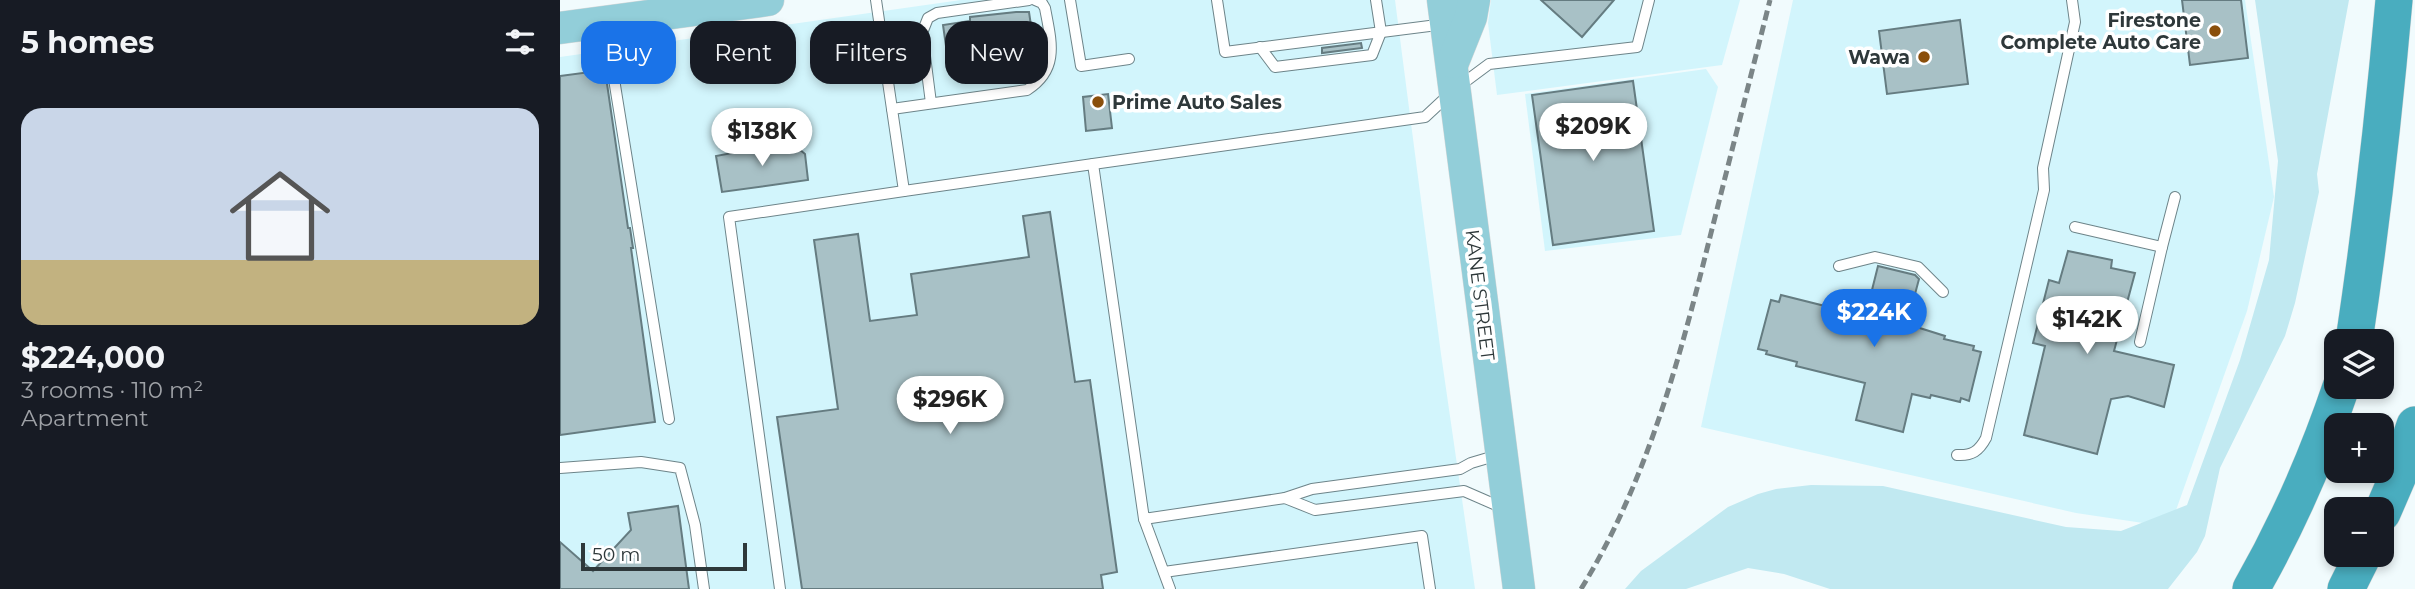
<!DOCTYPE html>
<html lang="en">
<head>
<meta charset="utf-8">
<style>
  :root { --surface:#171b24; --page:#20242c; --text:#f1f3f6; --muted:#9ea1a6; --accent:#1a73e8 }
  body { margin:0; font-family:Montserrat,sans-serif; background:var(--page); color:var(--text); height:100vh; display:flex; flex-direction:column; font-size:26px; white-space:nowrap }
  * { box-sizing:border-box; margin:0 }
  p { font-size:23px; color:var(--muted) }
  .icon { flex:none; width:38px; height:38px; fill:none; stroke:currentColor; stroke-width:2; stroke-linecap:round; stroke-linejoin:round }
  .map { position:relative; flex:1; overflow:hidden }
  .details { display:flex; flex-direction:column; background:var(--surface); width:560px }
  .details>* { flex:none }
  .hud { position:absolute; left:21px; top:21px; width:665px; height:63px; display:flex; gap:14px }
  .fabs { position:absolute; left:1764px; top:329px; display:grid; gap:14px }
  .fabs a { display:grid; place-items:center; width:70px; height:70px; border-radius:14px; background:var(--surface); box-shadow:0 4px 10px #0003; font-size:35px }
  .scale { position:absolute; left:21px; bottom:18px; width:166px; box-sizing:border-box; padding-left:7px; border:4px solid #2e383a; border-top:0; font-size:19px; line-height:24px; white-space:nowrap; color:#2e383a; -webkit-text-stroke:5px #fff; paint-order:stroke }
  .price { position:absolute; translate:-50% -60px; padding:0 16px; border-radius:24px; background:#fff; color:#222; font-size:23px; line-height:46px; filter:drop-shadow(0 2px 4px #0008) }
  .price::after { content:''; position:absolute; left:50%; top:42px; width:21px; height:16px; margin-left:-10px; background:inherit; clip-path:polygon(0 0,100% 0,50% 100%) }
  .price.current { background:var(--accent); color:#fff }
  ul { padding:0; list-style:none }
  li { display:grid; align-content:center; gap:14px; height:371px; padding:0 21px }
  li span { display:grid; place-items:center; height:217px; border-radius:21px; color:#555 }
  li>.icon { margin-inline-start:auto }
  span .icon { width:126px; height:126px; fill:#fffc; stroke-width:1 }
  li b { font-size:30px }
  h2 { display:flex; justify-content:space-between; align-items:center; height:84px; padding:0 21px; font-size:30px }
  .tag { padding:0 24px; border-radius:21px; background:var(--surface); box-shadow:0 4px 10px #0003; font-size:24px; line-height:63px }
  .tag.current { background:var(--accent); color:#fff }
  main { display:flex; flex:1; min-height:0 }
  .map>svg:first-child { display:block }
</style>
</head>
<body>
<main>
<section class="details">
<h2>5 homes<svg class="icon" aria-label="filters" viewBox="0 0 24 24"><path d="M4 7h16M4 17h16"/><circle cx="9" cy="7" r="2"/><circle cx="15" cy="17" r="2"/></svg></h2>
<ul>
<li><span style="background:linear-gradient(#c9d6e8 70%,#c2b280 0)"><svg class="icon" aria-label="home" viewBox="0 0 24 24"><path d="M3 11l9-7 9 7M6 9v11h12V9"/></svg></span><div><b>$224,000</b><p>3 rooms · 110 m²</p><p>Apartment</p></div></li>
</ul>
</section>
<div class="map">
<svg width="1855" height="589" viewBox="0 0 1855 589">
  <rect width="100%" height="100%" fill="#f1fbfd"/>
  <g fill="#d2f5fc">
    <polygon points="401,0 835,0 881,354 915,589 0,589 0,57"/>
    <polygon points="931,0 1180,0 1162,65 937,95 928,23"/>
    <polygon points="1233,0 1685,0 1714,197 1687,311 1610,527 1516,513 1141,427"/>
    <polygon points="1146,69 1158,87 1121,235 985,251 965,94"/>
  </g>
  <polygon fill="#c1e9f1" points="1695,0 1789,0 1757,174 1759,192 1735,303 1725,336 1660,468 1645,536 1637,552 1608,589 1270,589 1224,574 1188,568 1126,589 1065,589 1081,571 1168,507 1198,494 1216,489 1251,485 1323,486 1506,527 1561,531 1627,505 1680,360 1709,260 1718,161"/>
  <g fill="#a8c1c6" stroke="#657c81" stroke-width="2">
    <polygon points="981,0 1054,0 1022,37"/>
    <polygon points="1622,0 1681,0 1688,58 1630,65"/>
    <polygon points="456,12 469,12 474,46 416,54 416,50 387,53 383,25 410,21 410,17"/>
    <polygon points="1400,20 1408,84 1327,94 1319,31"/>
    <polygon points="801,43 802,48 762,53 762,48"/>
    <polygon points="45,70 68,228 70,228 73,248 71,248 95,422 0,435 0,76"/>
    <polygon points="1073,81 1094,231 993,245 972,95"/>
    <polygon points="548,94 552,128 526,131 523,97"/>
    <polygon points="233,144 245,154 248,180 162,192 156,156 214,145 214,148"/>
    <polygon points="490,212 515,382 530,380 557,572 541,575 543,589 242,589 217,417 278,409 254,240 298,234 310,321 357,315 351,274 469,257 463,216"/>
    <polygon points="1508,251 1552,260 1551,268 1575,273 1554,351 1614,365 1604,407 1568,396 1551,399 1537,454 1464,435 1485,346 1473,343 1489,280 1499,283"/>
    <polygon points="1318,266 1355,275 1359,279 1347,324 1385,336 1384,339 1414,346 1413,350 1421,352 1409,401 1401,398 1400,402 1371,395 1370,398 1352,394 1343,432 1296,420 1305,383 1236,366 1237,362 1206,354 1207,351 1198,349 1211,300 1219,302 1221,295 1301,315 1302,313 1306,314"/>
    <polygon points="118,506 129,589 0,589 0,542 33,571 71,530 68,513"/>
  </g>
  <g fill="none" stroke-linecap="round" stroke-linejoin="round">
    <g stroke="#6d8489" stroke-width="12">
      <g id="service">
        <polyline points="316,0 344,191 533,164 584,519 725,498 752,489 900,469 911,463 938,455"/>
        <polyline points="510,0 521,66 569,59"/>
        <polyline points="657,0 665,52 885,24"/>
        <polyline points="52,26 48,42 109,419"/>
        <polyline points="700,47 715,67 812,55 821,32 816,0"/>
        <polyline points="371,103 362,33 368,18 377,13 469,0"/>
        <path d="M332 109 467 90C500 69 491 41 485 8L482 3 475 0"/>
        <polyline points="533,164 865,117 894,90 929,64 1077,47 1089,0"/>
        <polyline points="1515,227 1602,247 1580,342"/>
        <polyline points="1602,247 1615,197"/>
        <polyline points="1279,266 1315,257 1358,267 1383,292"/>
        <path d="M1397 455C1412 456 1419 451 1426 438L1484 190 1483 168 1515 22 1512 0"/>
        <polyline points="0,468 81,462 120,468 135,525 144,589"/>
        <polyline points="725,498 755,510 904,491 943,508"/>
        <polyline points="584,519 610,589"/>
        <polyline points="604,572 862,536 870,589"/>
        <polyline points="220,589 169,217 344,191"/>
      </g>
    </g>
    <g stroke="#d5d7d8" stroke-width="33">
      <g id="primary">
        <polyline points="883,0 959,589"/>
        <polyline points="0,28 208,0"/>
        <polyline points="893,62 911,17 914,0"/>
      </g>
    </g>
    <g stroke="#d5d7d8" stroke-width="38">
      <g id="motorway">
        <path d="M1794 341C1811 228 1824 114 1834 0"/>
        <polyline points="1822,513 1838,476 1855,425"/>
        <path d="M1691 589C1728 524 1757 458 1781 387"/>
        <polyline points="1786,589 1803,555"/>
      </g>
    </g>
    <use href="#service" stroke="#fff" stroke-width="10"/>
    <use href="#primary" stroke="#92ced9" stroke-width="32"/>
    <use href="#motorway" stroke="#49adbf" stroke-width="37"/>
    <path stroke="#7b8587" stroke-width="5" stroke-dasharray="10 5" stroke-linecap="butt" d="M1021 589C1087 482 1120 358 1150 237 1170 158 1190 79 1210 0"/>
  </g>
  <g fill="#8a4f0b" stroke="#fff" stroke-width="2.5">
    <circle cx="1655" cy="31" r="7"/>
    <circle cx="1364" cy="57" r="7"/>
    <circle cx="538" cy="102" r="7"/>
  </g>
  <g text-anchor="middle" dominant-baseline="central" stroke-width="7" stroke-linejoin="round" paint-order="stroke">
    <g font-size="19" font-weight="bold" fill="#2e383a" stroke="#fff" text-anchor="end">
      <text x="1641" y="20">Firestone<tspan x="1641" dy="22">Complete Auto Care</tspan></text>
      <text x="1350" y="57">Wawa</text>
      <text x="552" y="102" text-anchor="start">Prime Auto Sales</text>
    </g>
    <g font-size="19" fill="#2e383a" stroke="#fff">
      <text transform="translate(920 295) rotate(83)">KANE STREET</text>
    </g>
  </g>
</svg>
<div class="fabs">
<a><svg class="icon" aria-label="layers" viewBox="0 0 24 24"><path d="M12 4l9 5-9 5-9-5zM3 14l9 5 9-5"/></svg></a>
<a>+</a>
<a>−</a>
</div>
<div class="scale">50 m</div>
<b class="price" style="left:1033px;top:163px">$209K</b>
<b class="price" style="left:202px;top:168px">$138K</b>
<b class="price current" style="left:1314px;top:349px">$224K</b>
<b class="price" style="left:1527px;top:356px">$142K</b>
<b class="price" style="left:390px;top:436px">$296K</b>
<div class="hud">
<a class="tag current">Buy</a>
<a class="tag">Rent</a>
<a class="tag">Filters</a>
<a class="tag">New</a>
</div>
</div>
</main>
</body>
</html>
